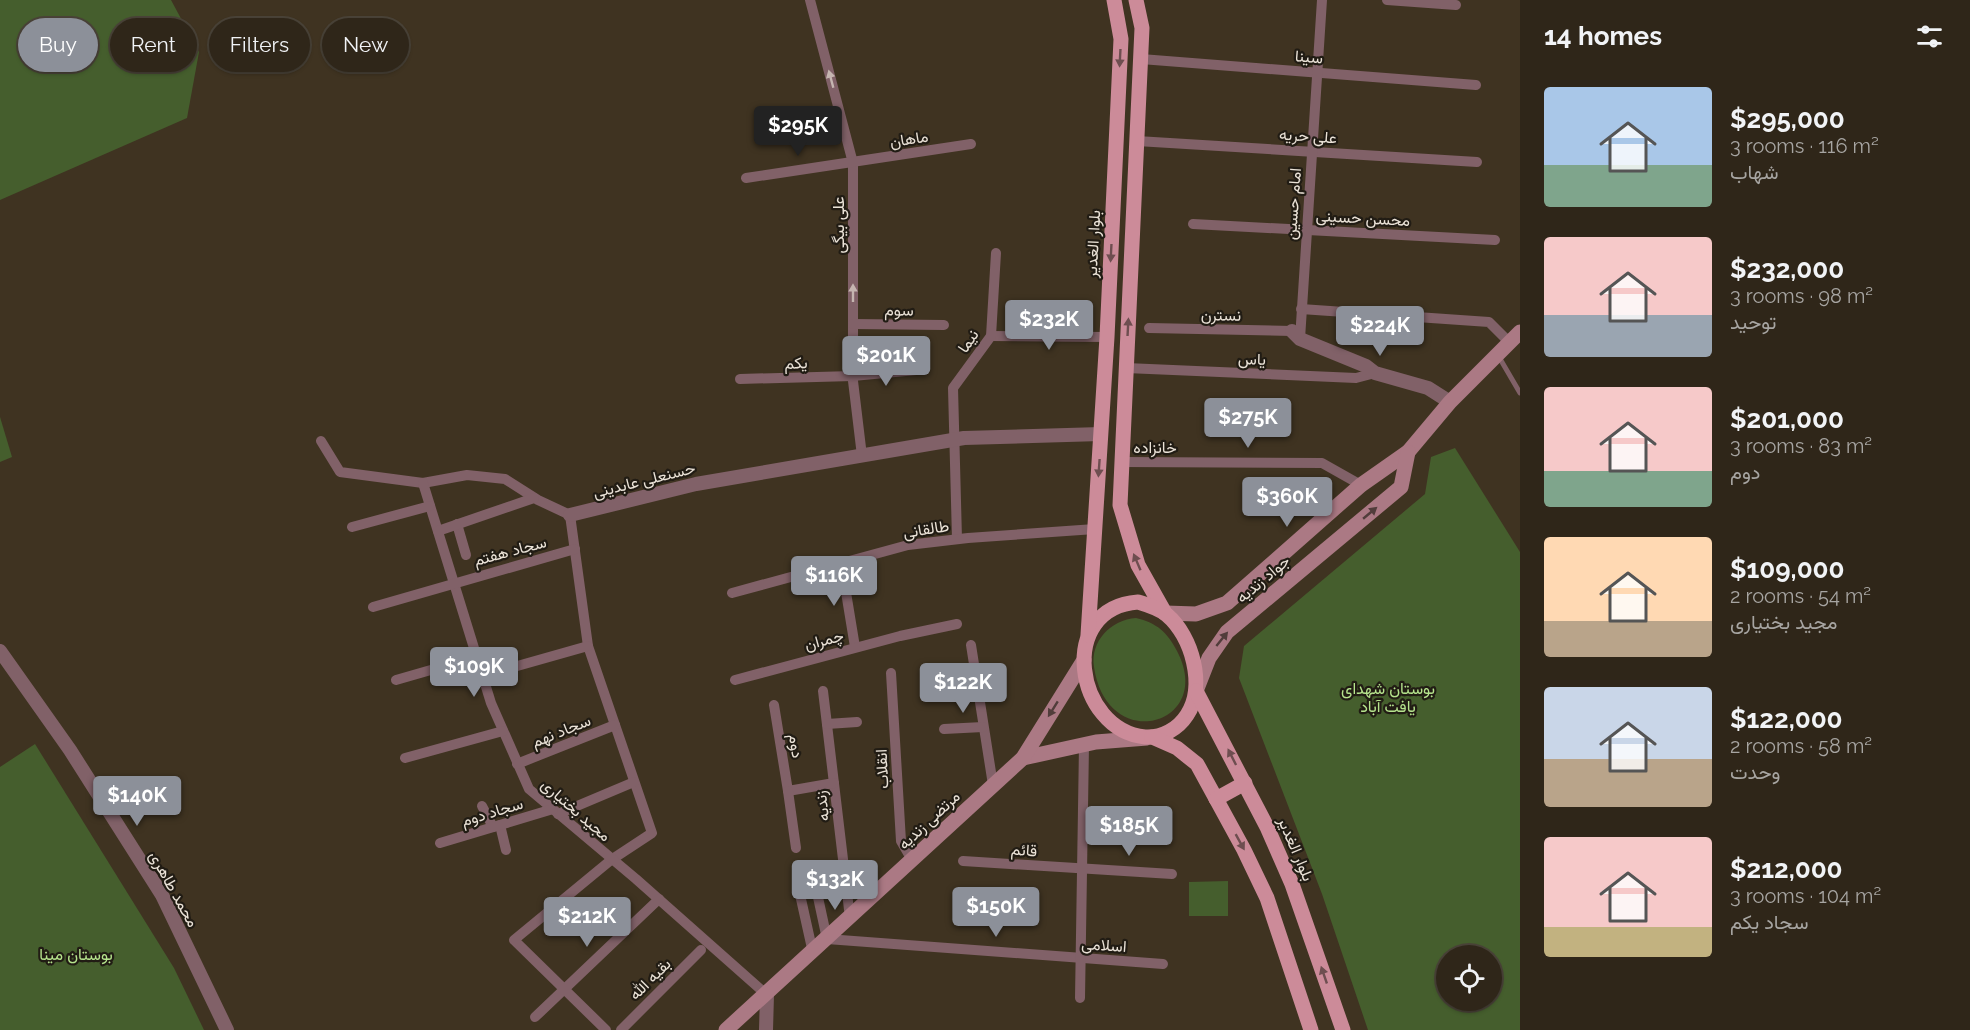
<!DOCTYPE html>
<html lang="en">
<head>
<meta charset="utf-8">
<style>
  :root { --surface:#2f2619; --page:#372e22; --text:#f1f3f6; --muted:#a7a5a2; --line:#4a4338; --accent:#8c9099 }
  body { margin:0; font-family:Raleway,Vazirmatn,sans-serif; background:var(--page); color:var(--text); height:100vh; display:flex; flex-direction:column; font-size:22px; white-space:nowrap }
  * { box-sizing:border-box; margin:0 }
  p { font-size:20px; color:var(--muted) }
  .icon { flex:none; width:33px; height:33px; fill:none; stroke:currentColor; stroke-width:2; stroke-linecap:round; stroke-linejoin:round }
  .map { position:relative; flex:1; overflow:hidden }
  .panel { display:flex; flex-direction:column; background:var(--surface); width:450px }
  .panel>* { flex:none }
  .banner { position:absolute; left:18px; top:18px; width:570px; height:54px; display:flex; gap:12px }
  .fabs { position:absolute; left:1436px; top:945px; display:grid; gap:12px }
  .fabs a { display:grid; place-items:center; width:66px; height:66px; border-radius:50%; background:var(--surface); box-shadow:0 2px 4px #0004,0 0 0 2px var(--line); font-size:30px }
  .price { position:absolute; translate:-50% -51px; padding:0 14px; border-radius:6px; background:var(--accent); color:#fff; font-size:20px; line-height:39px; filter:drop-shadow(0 2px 3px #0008) }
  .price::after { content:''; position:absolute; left:50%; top:36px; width:18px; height:14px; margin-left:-9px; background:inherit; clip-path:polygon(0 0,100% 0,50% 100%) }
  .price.current { background:#222; color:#fff }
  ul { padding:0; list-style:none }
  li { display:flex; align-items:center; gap:18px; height:150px; padding:0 24px }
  li span { display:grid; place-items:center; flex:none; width:168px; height:120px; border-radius:6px; color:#555 }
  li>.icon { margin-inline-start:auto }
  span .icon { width:72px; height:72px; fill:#fffc; stroke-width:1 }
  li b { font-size:26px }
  h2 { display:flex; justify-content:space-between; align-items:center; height:72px; padding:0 24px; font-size:26px }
  .chip { padding:0 21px; border-radius:27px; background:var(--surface); box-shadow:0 2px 4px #0004,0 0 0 2px var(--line); font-size:21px; line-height:54px }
  .chip.current { background:var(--accent); color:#fff }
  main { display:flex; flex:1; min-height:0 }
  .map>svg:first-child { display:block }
</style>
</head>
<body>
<main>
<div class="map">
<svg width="1520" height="1030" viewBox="0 0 1520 1030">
  <rect width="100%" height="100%" fill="#3f3321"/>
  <g fill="#455e2d" fill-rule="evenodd">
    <polygon points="0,0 171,0 199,52 187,118 0,200"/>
    <polygon points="0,417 12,457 0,462"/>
    <path d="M1455 448 1520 552V1030H1368L1322 894 1239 678 1244 646 1425 494 1431 457ZM1446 956H1491V1000H1446Z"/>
    <path d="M1136 618C1157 623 1167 632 1177 651 1216 725 1107 756 1094 667 1090 641 1111 620 1136 618Z"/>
    <polygon points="35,744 174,968 204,1030 0,1030 0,767"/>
    <polygon points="1228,881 1228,916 1189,916 1189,882"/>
  </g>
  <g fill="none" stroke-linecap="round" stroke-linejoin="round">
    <polyline stroke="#816168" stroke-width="5" points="1499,357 1520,393"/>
    <g stroke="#816168" stroke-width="10">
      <polyline points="810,0 853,163 853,381 862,456"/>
      <polyline points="1387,0 1456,5"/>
      <polyline points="1141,59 1476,85"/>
      <polyline points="1137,141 1477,162"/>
      <polyline points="746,178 971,144"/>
      <polyline points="1193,224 1495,240"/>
      <polyline points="1301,309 1489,322 1510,343"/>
      <polyline points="853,324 944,325"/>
      <polyline points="1149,328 1292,331"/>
      <polyline points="991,336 1107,337"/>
      <polyline points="1300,339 1322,0"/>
      <polyline points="1126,368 1356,378 1375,373"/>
      <polyline points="740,379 853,376 916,370"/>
      <polyline points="321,441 340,472 423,483 467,475 505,479 538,500 570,515 588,646 652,833 611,860 514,940 606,1030"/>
      <polyline points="1122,462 1322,463 1361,485"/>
      <polyline points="423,483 491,703 529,789 636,879 767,995"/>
      <polyline points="457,524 466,555"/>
      <polyline points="352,527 430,506"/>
      <polyline points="438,531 534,498"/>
      <polyline points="957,539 953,388 991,336 996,253"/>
      <polyline points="841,562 855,647"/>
      <polyline points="732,593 908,545 968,538 1095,529"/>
      <polyline points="373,607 575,549"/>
      <polyline points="971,645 993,785"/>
      <polyline points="891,673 901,841 912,860"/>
      <polyline points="482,676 588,646"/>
      <polyline points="396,680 476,657"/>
      <polyline points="735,680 900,636 957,624"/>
      <polyline points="823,691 850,918"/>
      <polyline points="774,705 788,791 834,783"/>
      <polyline points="827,724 857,722"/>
      <polyline points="944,729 983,727"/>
      <polyline points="405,758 503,731"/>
      <polyline points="517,764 615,725"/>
      <polyline points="788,791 796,848"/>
      <polyline points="482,806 493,827"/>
      <polyline points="558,814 634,782"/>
      <polyline points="500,825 506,850"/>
      <polyline points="440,843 553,809"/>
      <polyline points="963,861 1172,874"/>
      <polyline points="816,888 827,939 1163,964"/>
      <polyline points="801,899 813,953"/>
      <polyline points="1080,998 1084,745"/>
      <polyline points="535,1017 659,899"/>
      <polyline points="621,1030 701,950"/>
    </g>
    <g stroke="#816168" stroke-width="14">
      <polyline points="1292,331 1300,339 1366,366 1375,373 1428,388 1450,402"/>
      <polyline points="570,515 696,484 964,438 1101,434"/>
      <polyline points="0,651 70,750 162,895 227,1030"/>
      <polyline points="766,1030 767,995"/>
    </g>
    <g stroke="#ab7984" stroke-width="15">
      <polyline points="1165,613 1196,614 1227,603 1361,485 1408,452 1450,402 1520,332"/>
      <polyline points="1196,691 1209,658 1227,632 1401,487 1408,452"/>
      <polyline points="1023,758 1096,742 1147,738"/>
      <polyline points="726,1030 1023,758 1084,660"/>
    </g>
    <g stroke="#cc8b99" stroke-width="15">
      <polyline points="1136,0 1142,28 1120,505 1138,565 1165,613"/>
      <path d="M1138 602C1148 605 1159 608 1167 615 1192 636 1206 686 1187 715 1178 729 1162 738 1145 737 1075 730 1056 608 1138 602Z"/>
      <polyline points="1088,635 1107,337 1121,39 1114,0"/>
      <polyline points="1196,691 1267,827 1292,884 1343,1030"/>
      <polyline points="1152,737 1177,748 1197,764 1244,850 1267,898 1311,1030"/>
      <polyline points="1216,799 1245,783"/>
    </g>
  </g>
  <defs><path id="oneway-solid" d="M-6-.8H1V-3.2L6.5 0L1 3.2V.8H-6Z" transform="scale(1.5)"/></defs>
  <g fill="#6e4e50">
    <use href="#oneway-solid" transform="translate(1120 58) rotate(93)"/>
    <use href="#oneway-solid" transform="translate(1111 253) rotate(93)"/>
    <use href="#oneway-solid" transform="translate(1128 327) rotate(-87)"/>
    <use href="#oneway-solid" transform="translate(1099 468) rotate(94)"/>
    <use href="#oneway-solid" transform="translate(1137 562) rotate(-113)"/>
    <use href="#oneway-solid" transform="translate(1232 757) rotate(-117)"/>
    <use href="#oneway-solid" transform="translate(1240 842) rotate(61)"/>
    <use href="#oneway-solid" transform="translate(1324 975) rotate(-109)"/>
  </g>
  <g fill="#c5b5b0">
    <use href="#oneway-solid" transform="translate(831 79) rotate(-105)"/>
    <use href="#oneway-solid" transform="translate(853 293) rotate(-90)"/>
  </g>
  <g fill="#513d3b">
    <use href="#oneway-solid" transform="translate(1370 513) rotate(-40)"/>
    <use href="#oneway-solid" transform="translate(1222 639) rotate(-51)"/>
    <use href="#oneway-solid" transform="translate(1053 709) rotate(122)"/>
  </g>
  <g text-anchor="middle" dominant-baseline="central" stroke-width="4.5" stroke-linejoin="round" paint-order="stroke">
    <g font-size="16" fill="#eae2d7" stroke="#211c14">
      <text transform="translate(1309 57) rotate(5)">سینا</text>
      <text transform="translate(1308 136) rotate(4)">علی حریه</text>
      <text transform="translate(909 139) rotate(-9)">ماهان</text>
      <text transform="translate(1293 204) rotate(-86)">امام حسین</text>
      <text transform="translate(1363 218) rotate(3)">محسن حسینی</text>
      <text transform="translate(838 225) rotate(-90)">علی بیگی</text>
      <text transform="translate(1093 244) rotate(-87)">بلوار الغدیر</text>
      <text transform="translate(899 310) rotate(1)">سوم</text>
      <text transform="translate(1221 315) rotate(1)">نسترن</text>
      <text transform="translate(968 341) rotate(-56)">نیما</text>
      <text transform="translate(1252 359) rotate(2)">یاس</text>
      <text transform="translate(796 363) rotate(-2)">یکم</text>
      <text x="1155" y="447">خانزاده</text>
      <text transform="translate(644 480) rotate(-14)">حسنعلی عابدینی</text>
      <text transform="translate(926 529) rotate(-9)">طالقانی</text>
      <text transform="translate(510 551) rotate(-15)">سجاد هفتم</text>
      <text transform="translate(1263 579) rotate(-40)">جواد زندیه</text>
      <text transform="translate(824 640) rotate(-15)">چمران</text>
      <text transform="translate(561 731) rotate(-22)">سجاد نهم</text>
      <text transform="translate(796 746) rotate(81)">دوم</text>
      <text transform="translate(882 769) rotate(-93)">انقلاب</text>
      <text transform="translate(822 806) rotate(-97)">زندیه</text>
      <text transform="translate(576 810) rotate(41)">مجید بختیاری</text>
      <text transform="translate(492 812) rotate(-17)">سجاد دوم</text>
      <text transform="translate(929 820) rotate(-43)">مرتضی زندیه</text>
      <text transform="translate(1296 849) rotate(67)">بلوار الغدیر</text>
      <text transform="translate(1024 850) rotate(4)">قائم</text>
      <text transform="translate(174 889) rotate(61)">محمد طاهری</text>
      <text transform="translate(1104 945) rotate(4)">اسلامی</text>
      <text transform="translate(650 979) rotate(-45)">بقیه الله</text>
    </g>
    <g font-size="16" fill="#b6e48d" stroke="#211c14">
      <text x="1388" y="688">بوستان شهدای<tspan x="1388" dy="18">یافت آباد</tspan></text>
      <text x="76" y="954">بوستان مینا</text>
    </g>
  </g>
</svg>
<div class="fabs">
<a><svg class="icon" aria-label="locate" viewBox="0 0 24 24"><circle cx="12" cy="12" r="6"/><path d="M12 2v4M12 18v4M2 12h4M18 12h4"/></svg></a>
</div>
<b class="price current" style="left:798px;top:157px">$295K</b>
<b class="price" style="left:1049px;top:351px">$232K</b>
<b class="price" style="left:1380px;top:357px">$224K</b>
<b class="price" style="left:886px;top:387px">$201K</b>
<b class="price" style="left:1248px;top:449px">$275K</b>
<b class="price" style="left:1287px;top:528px">$360K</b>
<b class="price" style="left:834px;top:607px">$116K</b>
<b class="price" style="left:474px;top:698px">$109K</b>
<b class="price" style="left:963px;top:714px">$122K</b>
<b class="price" style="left:137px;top:827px">$140K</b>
<b class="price" style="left:1129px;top:857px">$185K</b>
<b class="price" style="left:835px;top:911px">$132K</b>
<b class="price" style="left:996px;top:938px">$150K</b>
<b class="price" style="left:587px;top:948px">$212K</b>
<div class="banner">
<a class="chip current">Buy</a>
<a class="chip">Rent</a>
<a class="chip">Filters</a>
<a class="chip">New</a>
</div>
</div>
<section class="panel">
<h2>14 homes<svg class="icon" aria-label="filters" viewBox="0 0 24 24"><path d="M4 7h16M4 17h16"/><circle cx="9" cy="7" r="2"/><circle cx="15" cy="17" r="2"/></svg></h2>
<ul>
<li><span style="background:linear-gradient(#a9c7e8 65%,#7fa58c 0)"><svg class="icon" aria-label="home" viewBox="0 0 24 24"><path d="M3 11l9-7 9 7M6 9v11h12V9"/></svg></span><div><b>$295,000</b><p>3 rooms · 116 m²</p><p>شهاب</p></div></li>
<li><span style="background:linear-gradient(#f6c9c9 65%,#9aa5b1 0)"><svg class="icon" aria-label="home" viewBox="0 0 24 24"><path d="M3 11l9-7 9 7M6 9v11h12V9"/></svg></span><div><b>$232,000</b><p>3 rooms · 98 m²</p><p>توحید</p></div></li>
<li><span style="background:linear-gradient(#f6c9c9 70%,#7fa58c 0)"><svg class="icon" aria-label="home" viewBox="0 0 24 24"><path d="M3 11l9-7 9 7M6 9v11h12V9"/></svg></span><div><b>$201,000</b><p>3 rooms · 83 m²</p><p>دوم</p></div></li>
<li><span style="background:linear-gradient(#ffd9b3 70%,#b9a48a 0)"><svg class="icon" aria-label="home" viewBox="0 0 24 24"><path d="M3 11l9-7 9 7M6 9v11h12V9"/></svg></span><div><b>$109,000</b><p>2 rooms · 54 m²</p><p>مجید بختیاری</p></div></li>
<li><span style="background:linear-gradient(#c9d6e8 60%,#b9a48a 0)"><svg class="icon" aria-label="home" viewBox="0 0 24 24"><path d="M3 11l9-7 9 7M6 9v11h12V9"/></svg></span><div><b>$122,000</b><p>2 rooms · 58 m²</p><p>وحدت</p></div></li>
<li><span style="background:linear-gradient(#f6c9c9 75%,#c2b280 0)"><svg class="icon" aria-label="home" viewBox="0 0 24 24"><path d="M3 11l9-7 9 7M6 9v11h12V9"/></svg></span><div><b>$212,000</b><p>3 rooms · 104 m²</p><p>سجاد یکم</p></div></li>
</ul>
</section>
</main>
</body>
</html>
